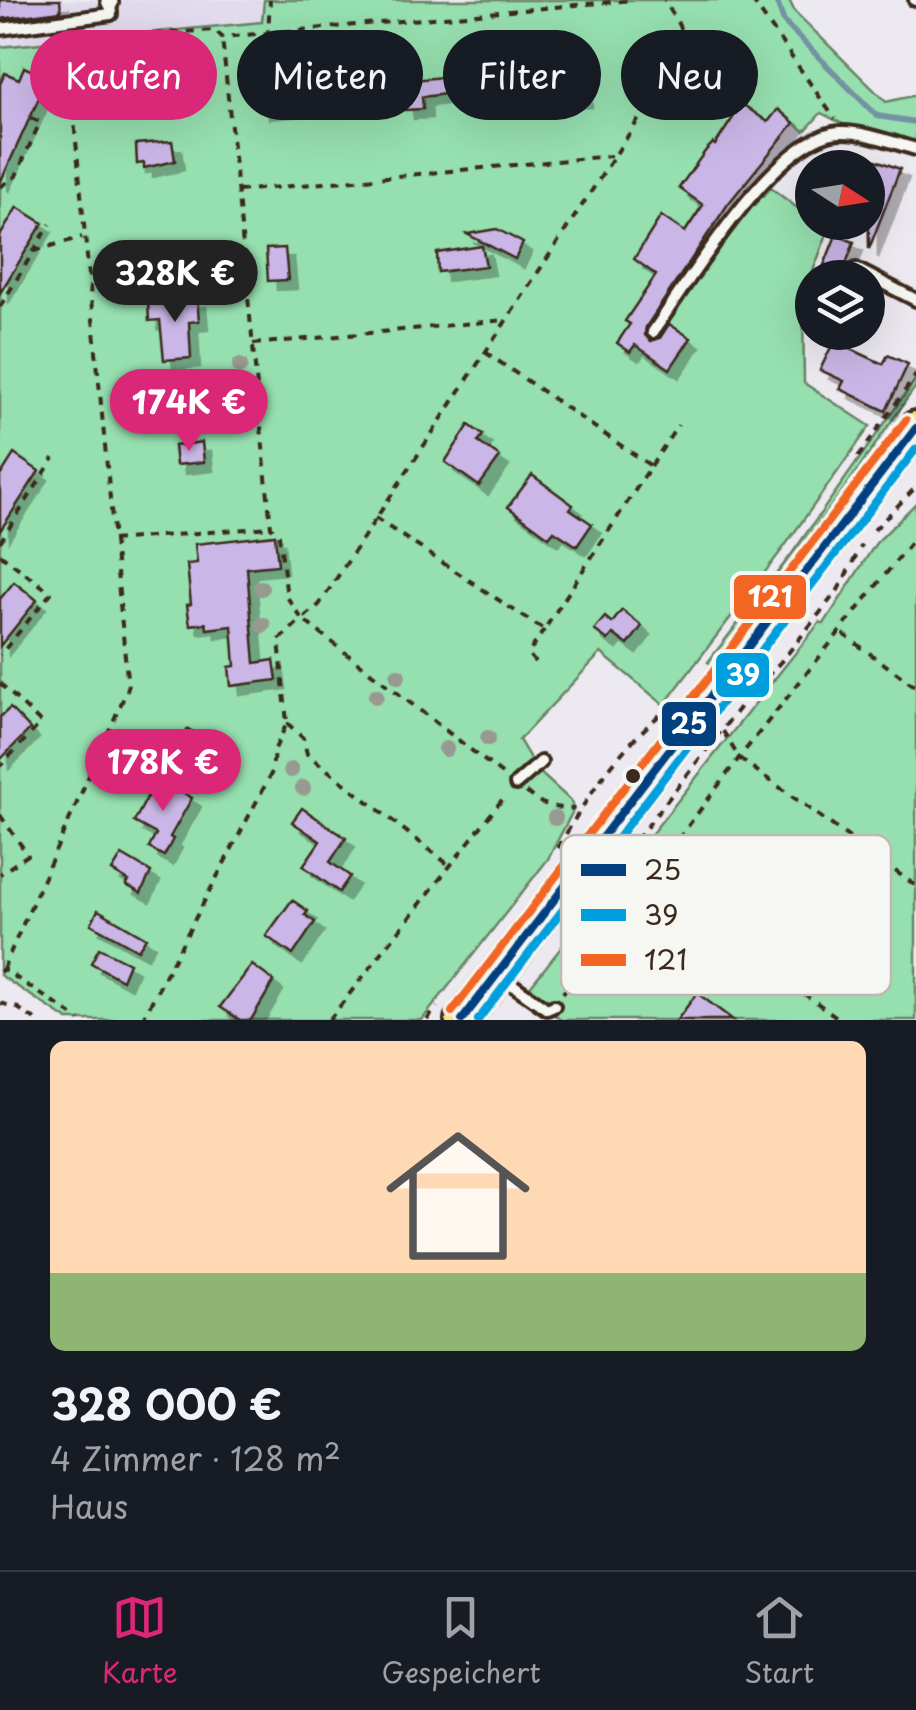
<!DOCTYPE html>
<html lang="de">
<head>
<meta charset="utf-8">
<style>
  :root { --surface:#171b24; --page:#20242c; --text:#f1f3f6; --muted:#9ea1a6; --line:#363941; --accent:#db2777 }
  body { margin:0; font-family:"Playpen Sans",sans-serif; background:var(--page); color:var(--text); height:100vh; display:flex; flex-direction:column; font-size:38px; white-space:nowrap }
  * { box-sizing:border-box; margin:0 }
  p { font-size:32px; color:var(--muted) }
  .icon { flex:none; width:55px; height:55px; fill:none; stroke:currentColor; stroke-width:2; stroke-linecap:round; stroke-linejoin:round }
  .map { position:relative; height:1020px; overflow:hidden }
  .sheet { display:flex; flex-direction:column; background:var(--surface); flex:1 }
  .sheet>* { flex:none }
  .top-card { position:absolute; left:30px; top:30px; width:858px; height:90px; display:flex; gap:20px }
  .needle { width:65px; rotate:102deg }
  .fabs { position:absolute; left:795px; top:150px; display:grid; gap:20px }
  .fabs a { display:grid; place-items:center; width:90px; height:90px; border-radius:50%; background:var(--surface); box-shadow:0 10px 40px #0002; font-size:50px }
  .price { position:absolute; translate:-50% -85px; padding:0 22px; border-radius:35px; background:var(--accent); color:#fff; font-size:32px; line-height:65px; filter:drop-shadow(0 2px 5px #0008) }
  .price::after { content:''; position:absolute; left:50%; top:60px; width:30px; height:22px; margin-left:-15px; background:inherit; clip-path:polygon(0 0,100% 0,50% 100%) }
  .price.active { background:#222; color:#fff }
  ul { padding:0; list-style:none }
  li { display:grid; align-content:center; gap:20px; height:530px; padding:0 50px }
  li+li { border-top:2px solid var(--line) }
  li span { display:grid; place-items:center; height:310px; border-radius:15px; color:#555 }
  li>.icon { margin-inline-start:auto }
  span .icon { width:180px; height:180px; fill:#fffc; stroke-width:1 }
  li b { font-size:42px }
  .tag { padding:0 35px; border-radius:45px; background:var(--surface); box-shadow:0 10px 40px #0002; font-size:35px; line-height:90px }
  .tag.active { background:var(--accent); color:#fff }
  .tab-bar { display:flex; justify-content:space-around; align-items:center; height:140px; border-top:2px solid var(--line); background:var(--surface); font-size:28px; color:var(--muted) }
  .tab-bar a { display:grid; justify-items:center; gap:5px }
  .tab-bar .active { color:var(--accent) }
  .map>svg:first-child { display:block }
</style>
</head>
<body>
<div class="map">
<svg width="916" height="1020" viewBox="0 0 916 1020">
  <defs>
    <filter id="shadow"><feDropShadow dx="9" dy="9" stdDeviation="0" flood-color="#0004"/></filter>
  </defs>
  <rect width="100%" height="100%" fill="#ede9f0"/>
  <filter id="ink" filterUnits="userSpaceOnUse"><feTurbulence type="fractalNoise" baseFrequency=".01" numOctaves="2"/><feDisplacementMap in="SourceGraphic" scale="20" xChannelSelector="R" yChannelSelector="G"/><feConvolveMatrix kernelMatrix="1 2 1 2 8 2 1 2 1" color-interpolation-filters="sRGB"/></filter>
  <g filter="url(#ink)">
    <g fill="#e2daed">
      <polygon points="0,0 264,0 262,22 0,46"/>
      <polygon points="778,109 805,131 814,146 737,221 654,344 625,321 714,188"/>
    </g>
    <g fill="#96dfaf" stroke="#688466" stroke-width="2.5">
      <polygon points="264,0 789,0 795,12 886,102 916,95 916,145 865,135 821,113 805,131 778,110 714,188 626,320 655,343 737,221 771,188 812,219 812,222 828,231 803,298 804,383 870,426 784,547 664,705 601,653 519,740 537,770 570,800 574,809 548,859 422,1020 68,1020 0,975 0,47 262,22"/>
      <polygon points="916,379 916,386 847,485 711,664 708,662 791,555"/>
      <polygon points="916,503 916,1020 561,1020 525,993 820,622 824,624 876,543"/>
    </g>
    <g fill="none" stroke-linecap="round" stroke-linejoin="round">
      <polyline stroke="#7393a2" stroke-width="6" points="776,0 784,22 877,116 916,122"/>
    </g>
    <g fill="#cab7e7" stroke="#3b2a1e" stroke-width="2.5" filter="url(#shadow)">
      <polygon points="0,0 60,0 61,11 0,19"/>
      <polygon points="579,60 583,98 564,99 561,62"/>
      <polygon points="24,67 48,78 0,183 0,84 5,73 19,79"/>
      <polygon points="527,71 530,104 511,106 507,73"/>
      <polygon points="471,74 478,76 479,89 473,90 475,105 455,107 453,93 422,97 423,109 405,110 403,97 395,98 394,82"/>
      <polygon points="319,86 320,105 260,110 259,94"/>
      <polygon points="742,104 768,122 778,109 794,123 728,204 646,327 645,335 651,341 660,338 669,324 691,338 670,369 635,345 630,352 617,343 630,324 625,321 656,275 634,259 661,216 685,232 703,205 679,188 706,150 713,143 715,145"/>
      <polygon points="172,141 175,161 144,168 144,163 137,164 136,144"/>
      <polygon points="876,160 900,169 869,249 868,182"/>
      <polygon points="17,207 43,223 0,293 0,236"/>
      <polygon points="497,229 523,243 515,259 467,234"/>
      <polygon points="836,235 854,242 841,278 819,278"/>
      <polygon points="482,246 486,266 438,272 437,253"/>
      <polygon points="285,248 288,280 268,281 266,249"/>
      <polygon points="197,298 199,321 189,322 191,358 164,360 160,320 149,321 148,302"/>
      <polygon points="834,341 883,364 888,355 908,364 886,411 840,389 844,381 820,370"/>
      <polygon points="469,425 483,435 478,442 500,457 479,486 445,462"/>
      <polygon points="202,442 204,462 176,465 174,446"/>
      <polygon points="14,454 39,471 0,531 0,476"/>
      <polygon points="532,475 573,505 570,509 592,524 577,546 554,531 549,537 508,507"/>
      <polygon points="275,535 278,565 247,568 255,663 274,660 277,680 231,686 229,667 235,666 232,626 207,629 206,623 190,625 187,605 191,604 187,564 197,563 195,544"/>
      <polygon points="14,582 37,600 0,646 0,599"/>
      <polygon points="622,610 642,626 628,645 613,634 608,640 594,630 605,617 612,623"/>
      <polygon points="10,708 30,729 0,760 0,717"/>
      <polygon points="188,729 217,745 209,761 179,745"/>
      <polygon points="158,777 192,798 170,837 173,839 164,856 149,848 156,834 134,822"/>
      <polygon points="302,808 346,838 330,862 350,876 339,892 303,866 320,841 292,822"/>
      <polygon points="122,855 151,872 141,893 126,885 129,881 112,871"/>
      <polygon points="292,900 308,911 305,915 315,922 293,955 266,936"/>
      <polygon points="98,910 146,938 138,950 91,924"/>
      <polygon points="99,948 129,963 122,980 91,963"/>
      <polygon points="252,965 274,981 251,1020 240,1020 220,1007"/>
      <polygon points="697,993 733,1020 677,1020"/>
    </g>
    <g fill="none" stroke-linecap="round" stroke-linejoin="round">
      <g stroke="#3b2a1e" stroke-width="18">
        <g id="service">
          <polyline points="915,0 916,0"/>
          <polyline points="0,29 111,14 110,3"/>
          <polyline points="856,269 916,300"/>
          <path d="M653 332C688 282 777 135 840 132 863 131 894 143 916 149"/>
          <polyline points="516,784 541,762"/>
          <polyline points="503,978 547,1009 554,1006"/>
        </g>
      </g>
      <g stroke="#3b2a1e" stroke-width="22">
        <polyline id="pedestrian" points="109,0 110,3"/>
      </g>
      <g stroke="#3b2a1e" stroke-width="40">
        <polyline id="primary" points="462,1020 916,428"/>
      </g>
      <g stroke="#3b2a1e" stroke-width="4" stroke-dasharray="8 8" stroke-linecap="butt">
        <polyline points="752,0 835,119"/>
        <polyline points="268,33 632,0"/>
        <polyline points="59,40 215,30 222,37 268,33 270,0"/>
        <polyline points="0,187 16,176 40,122 26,116"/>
        <polyline points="238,191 611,156"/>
        <polyline points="34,251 82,237"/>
        <polyline points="0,307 50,224"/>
        <polyline points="253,344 506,320"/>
        <polyline points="858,457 916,375"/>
        <polyline points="651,466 678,425"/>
        <polyline points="375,518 544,630 651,466 485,352"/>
        <polyline points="874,530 916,487"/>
        <polyline points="112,540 271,527"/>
        <polyline points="0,542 54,458"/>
        <polyline points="0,554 51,593 0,655"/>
        <polyline points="843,634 916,687"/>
        <polyline points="535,662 528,654 544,630"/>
        <polyline points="0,683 41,723 0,766"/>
        <polyline points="287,723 303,738 307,754 449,865"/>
        <polyline points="723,731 739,758 916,886"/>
        <path d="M502 774 302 619 319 605 681 55C688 34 675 18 664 0"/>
        <path d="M526 792C541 806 554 808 574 809"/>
        <polyline points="0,815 28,855 0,874"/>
        <path d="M558 848C586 798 616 752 661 714"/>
        <polyline points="621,863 841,1020"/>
        <polyline points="607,878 742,704 785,657 838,590 862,545"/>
        <polyline points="3,969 128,688 67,46"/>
        <polyline points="0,972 3,969 80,1020"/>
        <polyline points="563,993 739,758 916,536"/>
        <polyline points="0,1003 18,1008 35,1020"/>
        <polyline points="142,1020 272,772 274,751 287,723 279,640 302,619 287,597 279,535 271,527 222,37"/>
        <polyline points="329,1020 505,796"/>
        <polyline points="427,1020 437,1007"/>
      </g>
      <use href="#service" stroke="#f6f6f2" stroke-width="10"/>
      <use href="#pedestrian" stroke="#f6f6f2" stroke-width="15"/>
      <use href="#primary" stroke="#fbe080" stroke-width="32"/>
      <g stroke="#f6f6f2" stroke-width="15">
        <polyline id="bus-1" points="462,1020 916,428"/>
      </g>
      <g stroke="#f6f6f2" stroke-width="15">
        <polyline id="bus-2" points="478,1020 916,449"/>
      </g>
      <g stroke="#f6f6f2" stroke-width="15">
        <polyline id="bus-3" points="452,1012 906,420"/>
      </g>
      <use href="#bus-1" stroke="#024080" stroke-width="8"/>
      <use href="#bus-2" stroke="#009edd" stroke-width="8"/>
      <use href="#bus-3" stroke="#f26522" stroke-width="8"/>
    </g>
    <g fill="#989990">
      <circle cx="240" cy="366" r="8"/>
      <circle cx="261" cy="588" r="8"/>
      <circle cx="263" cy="625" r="8"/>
      <circle cx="398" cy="676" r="8"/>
      <circle cx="376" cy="696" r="8"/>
      <circle cx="488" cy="738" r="8"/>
      <circle cx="446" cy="749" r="8"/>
      <circle cx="291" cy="770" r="8"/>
      <circle cx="303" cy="788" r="8"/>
      <circle cx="555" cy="818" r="8"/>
    </g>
  </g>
  <circle fill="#3b2a1e" stroke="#f6f6f2" stroke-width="4" cx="633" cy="776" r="9"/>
  <rect x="561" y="835" width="330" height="160" rx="15" fill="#f6f6f2" stroke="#beb9b2" stroke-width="2.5"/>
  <rect x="581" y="864" width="45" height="12" fill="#024080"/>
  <rect x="581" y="909" width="45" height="12" fill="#009edd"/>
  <rect x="581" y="954" width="45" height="12" fill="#f26522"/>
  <g font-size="28" fill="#3b2a1e">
    <text x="644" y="880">25</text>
    <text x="644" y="925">39</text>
    <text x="644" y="970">121</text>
  </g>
  <g stroke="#f6f6f2" stroke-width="4">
    <rect x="732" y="573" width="76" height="48" rx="10" fill="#f26522"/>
    <rect x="714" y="651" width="57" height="48" rx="10" fill="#009edd"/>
    <rect x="660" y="700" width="58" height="48" rx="10" fill="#024080"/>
  </g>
  <g font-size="28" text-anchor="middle" font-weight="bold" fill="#fff">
    <text x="770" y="607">121</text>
    <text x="743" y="685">39</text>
    <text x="689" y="734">25</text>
  </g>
</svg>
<div class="fabs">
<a><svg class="needle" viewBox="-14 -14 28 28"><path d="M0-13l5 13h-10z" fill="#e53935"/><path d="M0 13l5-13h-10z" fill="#9ea1a6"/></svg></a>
<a><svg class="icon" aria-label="layers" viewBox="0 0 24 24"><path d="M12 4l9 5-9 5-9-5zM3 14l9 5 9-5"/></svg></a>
</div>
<b class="price active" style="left:175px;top:325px">328K €</b>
<b class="price" style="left:189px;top:454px">174K €</b>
<b class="price" style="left:163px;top:814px">178K €</b>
<div class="top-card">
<a class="tag active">Kaufen</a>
<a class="tag">Mieten</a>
<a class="tag">Filter</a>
<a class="tag">Neu</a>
</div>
</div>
<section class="sheet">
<ul>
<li><span style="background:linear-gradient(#ffd9b3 75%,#8fb573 0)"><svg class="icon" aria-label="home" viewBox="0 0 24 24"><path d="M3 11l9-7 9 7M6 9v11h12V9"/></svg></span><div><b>328 000 €</b><p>4 Zimmer · 128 m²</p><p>Haus</p></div></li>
</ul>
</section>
<nav class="tab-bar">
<a class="active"><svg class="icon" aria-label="map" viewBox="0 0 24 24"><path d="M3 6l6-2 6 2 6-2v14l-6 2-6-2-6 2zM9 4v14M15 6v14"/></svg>Karte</a>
<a><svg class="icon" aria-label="saved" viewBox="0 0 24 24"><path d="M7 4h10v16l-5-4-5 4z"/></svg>Gespeichert</a>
<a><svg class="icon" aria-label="home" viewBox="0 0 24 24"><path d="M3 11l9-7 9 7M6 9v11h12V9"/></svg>Start</a>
</nav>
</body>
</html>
